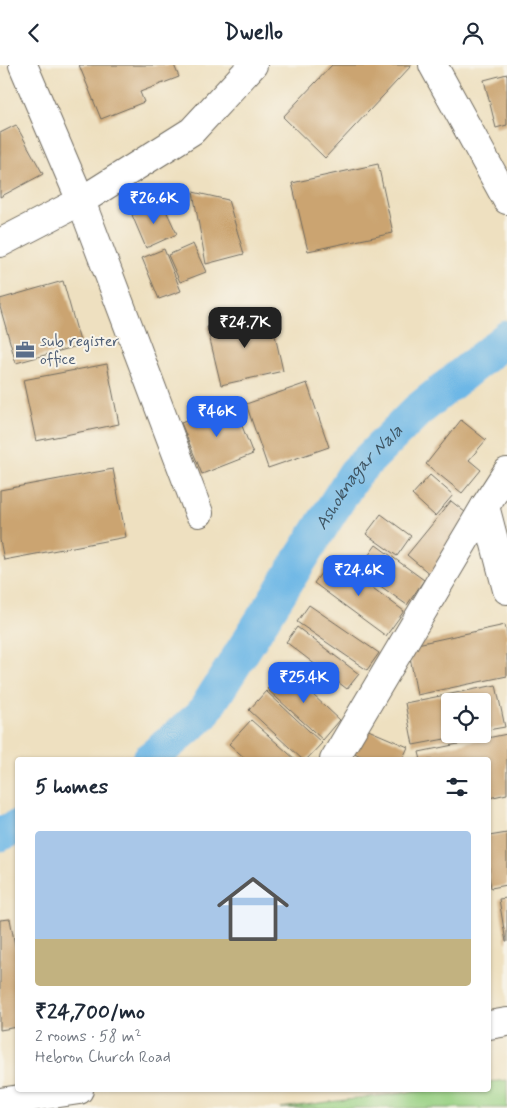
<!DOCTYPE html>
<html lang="en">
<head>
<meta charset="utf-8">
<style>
  :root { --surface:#fff; --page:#f6f6f7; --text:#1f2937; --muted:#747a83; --line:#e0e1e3; --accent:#2563eb }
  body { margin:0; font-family:Mynerve,sans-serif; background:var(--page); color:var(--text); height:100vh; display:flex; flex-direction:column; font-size:19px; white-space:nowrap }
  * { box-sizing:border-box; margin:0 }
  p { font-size:16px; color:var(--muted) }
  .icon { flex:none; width:28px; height:28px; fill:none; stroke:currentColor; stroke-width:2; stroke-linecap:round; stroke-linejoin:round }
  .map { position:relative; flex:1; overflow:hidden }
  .drawer { position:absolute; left:15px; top:692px; width:476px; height:335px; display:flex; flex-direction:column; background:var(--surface); border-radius:5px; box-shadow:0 1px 4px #0004 }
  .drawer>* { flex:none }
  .fabs { position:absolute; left:441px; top:628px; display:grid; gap:10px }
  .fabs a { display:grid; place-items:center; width:50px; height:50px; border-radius:5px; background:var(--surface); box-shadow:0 1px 4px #0004; font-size:25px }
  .price { position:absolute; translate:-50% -42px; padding:0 11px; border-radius:10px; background:var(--accent); color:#fff; font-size:16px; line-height:32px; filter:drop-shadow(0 1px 2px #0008) }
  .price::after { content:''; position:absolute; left:50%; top:30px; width:15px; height:11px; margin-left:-8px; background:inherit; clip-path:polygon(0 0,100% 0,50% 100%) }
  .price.selected { background:#222; color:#fff }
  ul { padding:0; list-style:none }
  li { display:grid; align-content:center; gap:10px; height:265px; padding:0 20px }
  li+li { border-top:1px solid var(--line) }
  li span { display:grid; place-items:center; height:155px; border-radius:5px; color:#555 }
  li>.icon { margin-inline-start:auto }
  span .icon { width:90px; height:90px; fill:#fffc; stroke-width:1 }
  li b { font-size:21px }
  h2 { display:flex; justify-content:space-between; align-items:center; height:60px; padding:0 20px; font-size:21px }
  header { display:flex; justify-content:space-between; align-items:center; height:65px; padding:0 20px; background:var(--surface); font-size:22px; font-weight:800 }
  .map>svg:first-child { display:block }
</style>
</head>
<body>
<header><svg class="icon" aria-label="back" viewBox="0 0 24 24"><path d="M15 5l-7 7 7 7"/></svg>Dwello<svg class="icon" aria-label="person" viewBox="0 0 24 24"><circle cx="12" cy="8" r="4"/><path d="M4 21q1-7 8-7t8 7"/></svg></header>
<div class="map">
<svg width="507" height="1043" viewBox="0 0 507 1043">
  <rect width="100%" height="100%" fill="#f7f3e8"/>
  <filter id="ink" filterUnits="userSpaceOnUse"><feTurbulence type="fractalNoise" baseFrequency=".02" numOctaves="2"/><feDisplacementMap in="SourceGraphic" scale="10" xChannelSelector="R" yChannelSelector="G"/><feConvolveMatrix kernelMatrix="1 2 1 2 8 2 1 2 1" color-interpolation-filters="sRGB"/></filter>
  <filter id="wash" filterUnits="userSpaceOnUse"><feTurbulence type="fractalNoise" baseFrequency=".0096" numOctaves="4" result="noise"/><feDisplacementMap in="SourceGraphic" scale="20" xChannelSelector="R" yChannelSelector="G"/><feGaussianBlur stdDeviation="1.12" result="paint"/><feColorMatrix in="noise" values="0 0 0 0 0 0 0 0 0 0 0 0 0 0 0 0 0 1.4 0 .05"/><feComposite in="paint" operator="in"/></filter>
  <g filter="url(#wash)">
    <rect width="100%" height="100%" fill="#eee0c0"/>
    <polygon fill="#99d184" stroke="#627e58" points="507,1015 507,1043 280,1043 427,1025 489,1025 489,1017"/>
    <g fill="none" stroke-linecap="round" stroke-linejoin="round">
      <g stroke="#6db7e6" stroke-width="35">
        <path id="s1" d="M149 695 202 650 355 408 417 346 507 273"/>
        <polyline points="0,769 18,762"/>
      </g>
    </g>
    <g id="blocks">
      <g fill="#cba471">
        <polygon points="79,0 174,0 179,12 140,27 144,37 101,54"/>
        <polygon points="332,0 412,0 325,93 283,52"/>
        <polygon points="507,9 507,60 496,63 484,15"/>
        <polygon points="16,60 43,109 0,132 0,68"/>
        <polygon points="378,99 393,168 308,186 292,118"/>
        <polygon points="193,127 228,135 244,189 206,199"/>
        <polygon points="162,137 177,169 146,183 132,150"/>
        <polygon points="193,179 206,207 180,217 168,190"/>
        <polygon points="164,184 181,226 159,234 142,193"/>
        <polygon points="63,216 81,280 16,298 0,242 0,234"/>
        <polygon points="270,248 283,306 221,320 207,262"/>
        <polygon points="107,299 119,359 36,376 23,315"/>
        <polygon points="307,318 329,382 268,403 246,339"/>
        <polygon points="233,338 253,389 202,409 181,358"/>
        <polygon points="461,355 486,375 469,395 481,405 462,428 426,399"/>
        <polygon points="113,404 126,472 4,495 0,475 0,425"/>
        <polygon points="430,410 453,430 435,451 412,430"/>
        <polygon points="451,436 475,455 431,510 407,490"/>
        <polygon points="381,449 411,471 397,491 366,469"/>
        <polygon points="376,480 424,515 407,540 358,505"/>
        <polygon points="332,493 404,546 386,571 314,518"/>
        <polygon points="309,540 379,588 367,605 297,557"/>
        <polygon points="505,560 507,568 507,611 417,630 408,581"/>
        <polygon points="297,562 359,609 347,624 286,577"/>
        <polygon points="285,604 340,655 323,675 267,624"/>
        <polygon points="496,620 505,662 482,666 482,636 450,636 450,669 466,670 413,680 405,638"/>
        <polygon points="266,626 322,678 306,695 303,695 249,645"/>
        <polygon points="251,655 296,695 247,695 229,679"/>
        <polygon points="359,661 408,682 402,695 369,695 348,685"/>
        <polygon points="507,669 507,729 489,733 489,695 421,695 419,687"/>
        <polygon points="507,768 507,820 491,823 489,811 489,771"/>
        <polygon points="507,833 507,877 506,877 499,834"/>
        <polygon points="10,854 18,896 18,962 0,965 0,855"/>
      </g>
    </g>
  </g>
  <g filter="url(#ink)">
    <use href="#blocks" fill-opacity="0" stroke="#6f6a5f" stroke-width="1"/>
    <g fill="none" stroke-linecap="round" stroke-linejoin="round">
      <g stroke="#6f6a5f" stroke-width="30">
        <g id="street">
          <polyline points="23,0 81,136 199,448"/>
          <polyline points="433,0 507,135"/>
          <polyline points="485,441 507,525"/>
          <polyline points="334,695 485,441 507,407"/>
        </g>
      </g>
      <g stroke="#6f6a5f" stroke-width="30">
        <g id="secondary">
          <polyline points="0,178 81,136 192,66 253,0"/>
          <polyline points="489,960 507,957"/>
          <polyline points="0,1037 79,1025"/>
        </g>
      </g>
      <use href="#street" stroke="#fff" stroke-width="28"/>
      <use href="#secondary" stroke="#fff" stroke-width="28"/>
    </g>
  </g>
  <defs>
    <g id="office-bare" transform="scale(1.5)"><path d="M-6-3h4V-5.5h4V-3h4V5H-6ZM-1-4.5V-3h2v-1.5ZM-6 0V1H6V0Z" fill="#5c6f8a" stroke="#f7f3e8" stroke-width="2.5" paint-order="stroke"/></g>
  </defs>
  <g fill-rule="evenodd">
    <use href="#office-bare" x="25" y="285"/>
  </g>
  <g text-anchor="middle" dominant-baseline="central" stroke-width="4" stroke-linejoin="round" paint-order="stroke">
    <g font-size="16" fill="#4e5e75" stroke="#f7f3e8" text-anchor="start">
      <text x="40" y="276">sub register<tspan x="40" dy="18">office</tspan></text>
    </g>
    <g font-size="18" font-style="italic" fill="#3f5563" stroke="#f7f3e8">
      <text stroke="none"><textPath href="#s1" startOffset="355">Ashoknagar Nala</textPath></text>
    </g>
  </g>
</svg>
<div class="fabs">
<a><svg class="icon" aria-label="locate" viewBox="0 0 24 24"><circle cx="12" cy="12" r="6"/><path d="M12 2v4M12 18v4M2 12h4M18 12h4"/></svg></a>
</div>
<b class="price" style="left:154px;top:160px">₹26.6K</b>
<b class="price selected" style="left:245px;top:284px">₹24.7K</b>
<b class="price" style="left:217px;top:373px">₹46K</b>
<b class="price" style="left:359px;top:532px">₹24.6K</b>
<b class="price" style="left:304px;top:639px">₹25.4K</b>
<section class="drawer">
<h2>5 homes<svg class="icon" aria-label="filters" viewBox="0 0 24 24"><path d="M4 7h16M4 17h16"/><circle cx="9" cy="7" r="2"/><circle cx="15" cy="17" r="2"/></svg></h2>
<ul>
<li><span style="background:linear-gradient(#a9c7e8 70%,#c2b280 0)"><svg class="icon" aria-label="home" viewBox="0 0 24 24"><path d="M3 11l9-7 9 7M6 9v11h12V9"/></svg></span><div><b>₹24,700/mo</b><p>2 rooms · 58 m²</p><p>Hebron Church Road</p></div></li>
</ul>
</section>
</div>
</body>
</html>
